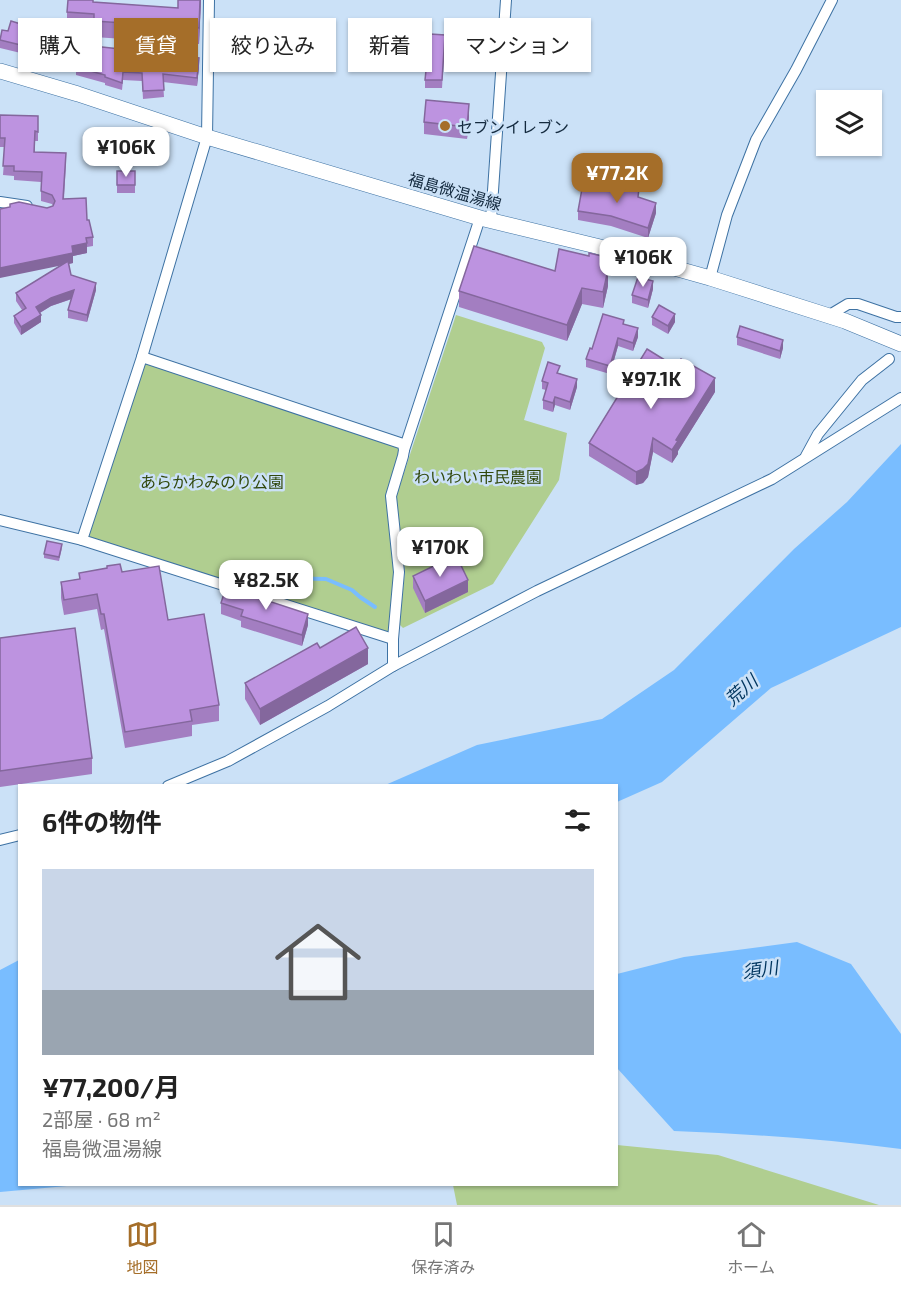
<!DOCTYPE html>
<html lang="ja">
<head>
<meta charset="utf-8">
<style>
  :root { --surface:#fff; --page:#f6f6f6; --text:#222; --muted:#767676; --line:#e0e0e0; --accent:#a56e29 }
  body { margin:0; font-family:"Exo 2","Noto Sans JP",sans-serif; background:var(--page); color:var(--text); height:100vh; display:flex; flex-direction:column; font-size:22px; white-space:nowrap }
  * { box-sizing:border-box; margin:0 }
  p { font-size:20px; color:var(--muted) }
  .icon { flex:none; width:33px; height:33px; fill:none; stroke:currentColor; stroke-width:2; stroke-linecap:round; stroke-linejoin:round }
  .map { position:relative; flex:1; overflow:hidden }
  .sheet { position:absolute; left:18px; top:784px; width:600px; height:402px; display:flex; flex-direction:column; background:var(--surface); border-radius:0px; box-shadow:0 2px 4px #0004 }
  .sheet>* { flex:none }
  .guide { position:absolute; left:18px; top:18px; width:600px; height:54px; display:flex; gap:12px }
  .fabs { position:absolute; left:816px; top:90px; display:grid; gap:12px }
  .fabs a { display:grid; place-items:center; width:66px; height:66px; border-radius:0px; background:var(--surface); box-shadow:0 2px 4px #0004; font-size:30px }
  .price { position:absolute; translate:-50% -51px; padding:0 14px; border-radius:12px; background:#fff; color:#222; font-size:20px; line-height:39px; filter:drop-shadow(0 2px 3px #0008) }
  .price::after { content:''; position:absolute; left:50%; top:36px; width:18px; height:14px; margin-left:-9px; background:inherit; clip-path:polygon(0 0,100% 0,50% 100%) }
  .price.selected { background:var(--accent); color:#fff }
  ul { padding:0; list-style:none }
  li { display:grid; align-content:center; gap:12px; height:318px; padding:0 24px }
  li span { display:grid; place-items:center; height:186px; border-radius:0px; color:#555 }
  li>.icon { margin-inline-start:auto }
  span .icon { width:108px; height:108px; fill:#fffc; stroke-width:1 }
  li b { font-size:26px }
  h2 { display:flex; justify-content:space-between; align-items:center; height:72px; padding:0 24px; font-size:26px }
  .chip { padding:0 21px; border-radius:0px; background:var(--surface); box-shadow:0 2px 4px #0004; font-size:21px; line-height:54px }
  .chip.selected { background:var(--accent); color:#fff }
  .menu { display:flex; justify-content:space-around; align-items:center; height:84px; border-top:2px solid var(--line); background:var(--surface); font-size:16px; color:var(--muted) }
  .menu a { display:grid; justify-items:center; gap:3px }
  .menu .selected { color:var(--accent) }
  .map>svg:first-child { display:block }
</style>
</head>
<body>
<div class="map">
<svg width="901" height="1205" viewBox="0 0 901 1205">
  <rect width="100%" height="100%" fill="#cbe1f7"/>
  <g fill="#b0ce90">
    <polygon points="456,315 542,342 545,348 524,420 567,433 559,480 493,584 403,628 399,624 405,572 396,497"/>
    <polygon points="144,362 399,447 401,451 386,498 395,569 391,633 86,538"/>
    <polygon points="617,1145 718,1155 879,1205 457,1205 453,1185 616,1185"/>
  </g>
  <g fill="#79bdff">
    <polygon points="901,444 901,627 771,688 662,782 617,802 616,786 383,786 477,745 602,719 674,670 794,549 847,502"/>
    <path d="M797 942 851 964 901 1034V1149C826 1139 750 1134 674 1131L617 1068V974L684 957Z"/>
    <polygon points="19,960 20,1185 78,1185 0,1192 0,970"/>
  </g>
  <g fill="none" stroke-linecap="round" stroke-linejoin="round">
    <polyline stroke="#79bdff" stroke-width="4" points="282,578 326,579 352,590 360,597 375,607"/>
    <g stroke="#3e72a3" stroke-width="12">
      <g id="street">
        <polyline points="209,0 207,137 142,357 82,540 393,639 393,666"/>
        <polyline points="0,202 27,206"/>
        <polyline points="491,220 506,0"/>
        <polyline points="710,278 727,215 756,140 796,70 832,0"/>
        <polyline points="828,316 848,304 858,304 896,317 901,317"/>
        <polyline points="142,357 403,444 404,450 403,456 391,496 399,572 393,639"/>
        <polyline points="404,450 480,218"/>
        <polyline points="806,456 818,434 862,380 889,359"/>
        <polyline points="0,520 82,540"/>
        <polyline points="168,786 228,761 328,706 393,666 537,591 772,479 901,398"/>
        <polyline points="0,840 20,835"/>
      </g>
    </g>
    <g stroke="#3e72a3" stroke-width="16">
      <polyline id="secondary" points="0,71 78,94 207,137 480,218 596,246 710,278 845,321 901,344"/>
    </g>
    <use href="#street" stroke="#fff" stroke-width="10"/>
    <use href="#secondary" stroke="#fff" stroke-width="15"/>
  </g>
  <g fill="#a37ec1">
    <polygon points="201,0 199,44 94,37 94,30 67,28 67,12 94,2 178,8"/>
    <polygon points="445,35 442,88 425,88 425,80 429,61"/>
    <polygon points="34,36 29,55 0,48 0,39"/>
    <polygon points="93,46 147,54 199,66 197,86 163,82 164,97 143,99 142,81 123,80 122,90 105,85 105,83 76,75 76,72 53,65 53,57"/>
    <polygon points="0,115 38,116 38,141 35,141 35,152 66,163 64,199 87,220 93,237 93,246 87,247 87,253 73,256 73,263 69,264 71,275 96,290 87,322 68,318 68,310 72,299 51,306 40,313 41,322 21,335 14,323 14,316 22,310 16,301 16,293 62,265 10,207 10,204 47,208 53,206 52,204 41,201 41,182 14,180 14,176 3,175 5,147 0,147"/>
    <polygon points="469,116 467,139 424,134 424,122"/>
    <rect x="117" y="171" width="18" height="22"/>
    <polygon points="639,197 656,213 648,238 611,226 578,220 578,211"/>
    <polygon points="606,269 608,286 603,308 582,304 567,341 459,307 459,291"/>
    <polygon points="653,289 648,308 632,303 632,295"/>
    <polygon points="652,317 675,322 668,334 652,325"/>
    <polygon points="624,324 638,337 633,351 618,346 610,374 586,367 586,359 592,349"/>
    <polygon points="737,337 783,348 780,359 737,345"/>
    <polygon points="560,373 577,387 570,410 555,405 553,412 543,409 543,400 546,390 542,389 542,381"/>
    <polygon points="715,392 678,451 678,454 672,463 653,452 648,477 643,483 636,485 589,456 589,443"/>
    <polygon points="62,548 59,561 44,558 44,554"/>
    <polygon points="479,548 475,560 459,554 459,550"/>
    <polygon points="122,572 168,620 219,705 219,721 192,725 192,736 125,748 104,629 101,630 97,609 64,615 61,598 61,582 79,579 79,573"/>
    <polygon points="413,576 468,592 425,613 413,588"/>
    <polygon points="221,603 308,625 302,646 241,627 241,621 221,614"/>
    <polygon points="0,638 92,758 92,774 0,787"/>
    <polygon points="320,648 368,664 260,725 245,699 245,683"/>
  </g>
  <g fill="#84679d">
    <polygon points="200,0 201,0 199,44 199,28"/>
    <polygon points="34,28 34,36 29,55 29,47"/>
    <polygon points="199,58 199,66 197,86 197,78"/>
    <polygon points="469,104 469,116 467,139 467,127"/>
    <polygon points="656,203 656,213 648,238 648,228"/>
    <polygon points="87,243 87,253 73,256 73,263 0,278 0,268 72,246"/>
    <polygon points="606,257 606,273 603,269"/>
    <polygon points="608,270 608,286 603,308 603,292"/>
    <polygon points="653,281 653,289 648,308 648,300"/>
    <polygon points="96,283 96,290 87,322 87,315"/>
    <polygon points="582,288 582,304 567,341 567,325"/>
    <polygon points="74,290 74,298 51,306 36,315 36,307 51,298"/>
    <polygon points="675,314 675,322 668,334 668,326"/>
    <polygon points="41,315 41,322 21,335 21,327"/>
    <polygon points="638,328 638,337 633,351 633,343"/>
    <polygon points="618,338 618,346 610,374 610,366"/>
    <polygon points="783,340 783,348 780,359 780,351"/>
    <polygon points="715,378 715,392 678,451 678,454 672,463 672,450 676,440"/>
    <polygon points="577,379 577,387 570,410 570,402"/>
    <polygon points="555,397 555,405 553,412 553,403"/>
    <polygon points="653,438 653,452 648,477 643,483 636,485 636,472"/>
    <polygon points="468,580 468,592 425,613 425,601"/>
    <polygon points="308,614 308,625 302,646 302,635"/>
    <polygon points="368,648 368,664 260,725 260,709"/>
  </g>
  <g fill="#bd93e0" stroke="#84679d" stroke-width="1.5">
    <polygon points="68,0 93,0 93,2 178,8 178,0 200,0 199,28 94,21 94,14 67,12"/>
    <polygon points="11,21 34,28 29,47 0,40 2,30 8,31"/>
    <polygon points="430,34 445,35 442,80 425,80 427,61 429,61"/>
    <polygon points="59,36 93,46 147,52 147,54 170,54 199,58 197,78 163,74 164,90 143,91 142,73 123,72 122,83 105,77 105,75 76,67 77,64 53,57"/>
    <polygon points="426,100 469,104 467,127 424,122"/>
    <polygon points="0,115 38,116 38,132 35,131 34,152 66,153 63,199 86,198 87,220 89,220 93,237 86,238 87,243 72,246 73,253 0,268 0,209 10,207 10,204 19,202 47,208 53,206 55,201 52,195 41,191 42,172 14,171 14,166 3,166 5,138 0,138"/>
    <rect x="117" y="171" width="18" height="14"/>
    <polygon points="583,183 627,189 627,186 639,188 638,197 656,203 648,228 611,216 578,211"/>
    <polygon points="474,246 555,271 559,249 589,256 589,253 606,257 603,269 608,270 603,292 582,288 567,325 459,291"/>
    <polygon points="68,261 71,275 96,283 87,315 68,310 74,290 51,298 36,307 41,315 21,327 14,316 26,308 16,293"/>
    <polygon points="638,277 653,281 648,300 632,295"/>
    <polygon points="659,305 675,314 668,326 652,317"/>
    <polygon points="603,314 624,320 623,324 638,328 633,343 618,338 610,366 586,359 590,348 592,349"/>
    <polygon points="740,326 783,340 780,351 737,337"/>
    <polygon points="647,349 676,367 681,359 715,378 676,440 678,441 672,450 653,438 648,464 643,469 636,472 589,443"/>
    <polygon points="548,362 560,366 557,373 577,379 570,402 555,397 553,403 543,400 548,383 542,381"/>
    <polygon points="462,539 479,544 475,556 459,550"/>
    <polygon points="47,541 62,544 59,557 44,554"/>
    <polygon points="456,555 468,580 425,601 413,576"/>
    <polygon points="120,564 122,572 159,566 168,620 204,614 219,705 190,710 192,721 125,732 104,614 101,614 97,594 64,600 61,582 80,579 79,573 107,568 107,566"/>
    <polygon points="226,587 308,614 302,635 241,616 243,610 221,603"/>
    <polygon points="356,627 368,648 260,709 245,683 317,643 320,648"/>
    <polygon points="75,628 92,758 0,771 0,638"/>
  </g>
  <circle fill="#a56e29" stroke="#cbe1f7" stroke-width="2" cx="445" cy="126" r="6"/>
  <g text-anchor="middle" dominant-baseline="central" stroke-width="5" stroke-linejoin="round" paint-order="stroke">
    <g font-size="16" fill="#13293e" stroke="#cbe1f7" text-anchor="start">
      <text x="457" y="126">セブンイレブン</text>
    </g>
    <g font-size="16" fill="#13293e" stroke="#cbe1f7">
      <text transform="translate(455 191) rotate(16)">福島微温湯線</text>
    </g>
    <g font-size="16" fill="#31480c" stroke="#cbe1f7">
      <text x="478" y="476">わいわい市民農園</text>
      <text x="212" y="481">あらかわみのり公園</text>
    </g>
    <g font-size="18" font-style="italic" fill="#00355e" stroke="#cbe1f7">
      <text transform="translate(741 690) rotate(-41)">荒川</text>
      <text transform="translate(760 969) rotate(-8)">須川</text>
    </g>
  </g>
</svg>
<div class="fabs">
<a><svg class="icon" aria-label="layers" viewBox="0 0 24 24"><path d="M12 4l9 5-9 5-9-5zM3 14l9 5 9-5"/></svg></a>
</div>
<b class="price" style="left:126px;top:178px">¥106K</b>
<b class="price selected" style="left:617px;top:204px">¥77.2K</b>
<b class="price" style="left:643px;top:288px">¥106K</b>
<b class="price" style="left:651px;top:410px">¥97.1K</b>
<b class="price" style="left:440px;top:578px">¥170K</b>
<b class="price" style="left:266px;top:611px">¥82.5K</b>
<div class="guide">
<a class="chip">購入</a>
<a class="chip selected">賃貸</a>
<a class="chip">絞り込み</a>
<a class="chip">新着</a>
<a class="chip">マンション</a>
</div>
<section class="sheet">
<h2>6件の物件<svg class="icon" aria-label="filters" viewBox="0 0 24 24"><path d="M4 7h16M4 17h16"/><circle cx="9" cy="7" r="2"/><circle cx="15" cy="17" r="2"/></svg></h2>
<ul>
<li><span style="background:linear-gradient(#c9d6e8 65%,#9aa5b1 0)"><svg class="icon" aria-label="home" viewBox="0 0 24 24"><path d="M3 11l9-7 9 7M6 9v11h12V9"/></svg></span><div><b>¥77,200/月</b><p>2部屋 · 68 m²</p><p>福島微温湯線</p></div></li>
</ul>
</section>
</div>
<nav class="menu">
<a class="selected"><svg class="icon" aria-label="map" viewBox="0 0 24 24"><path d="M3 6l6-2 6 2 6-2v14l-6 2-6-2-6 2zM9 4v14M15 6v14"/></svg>地図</a>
<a><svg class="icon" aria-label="saved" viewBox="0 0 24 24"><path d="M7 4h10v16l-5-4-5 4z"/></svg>保存済み</a>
<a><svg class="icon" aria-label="home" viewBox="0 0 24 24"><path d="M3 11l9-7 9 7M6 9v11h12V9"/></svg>ホーム</a>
</nav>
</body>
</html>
